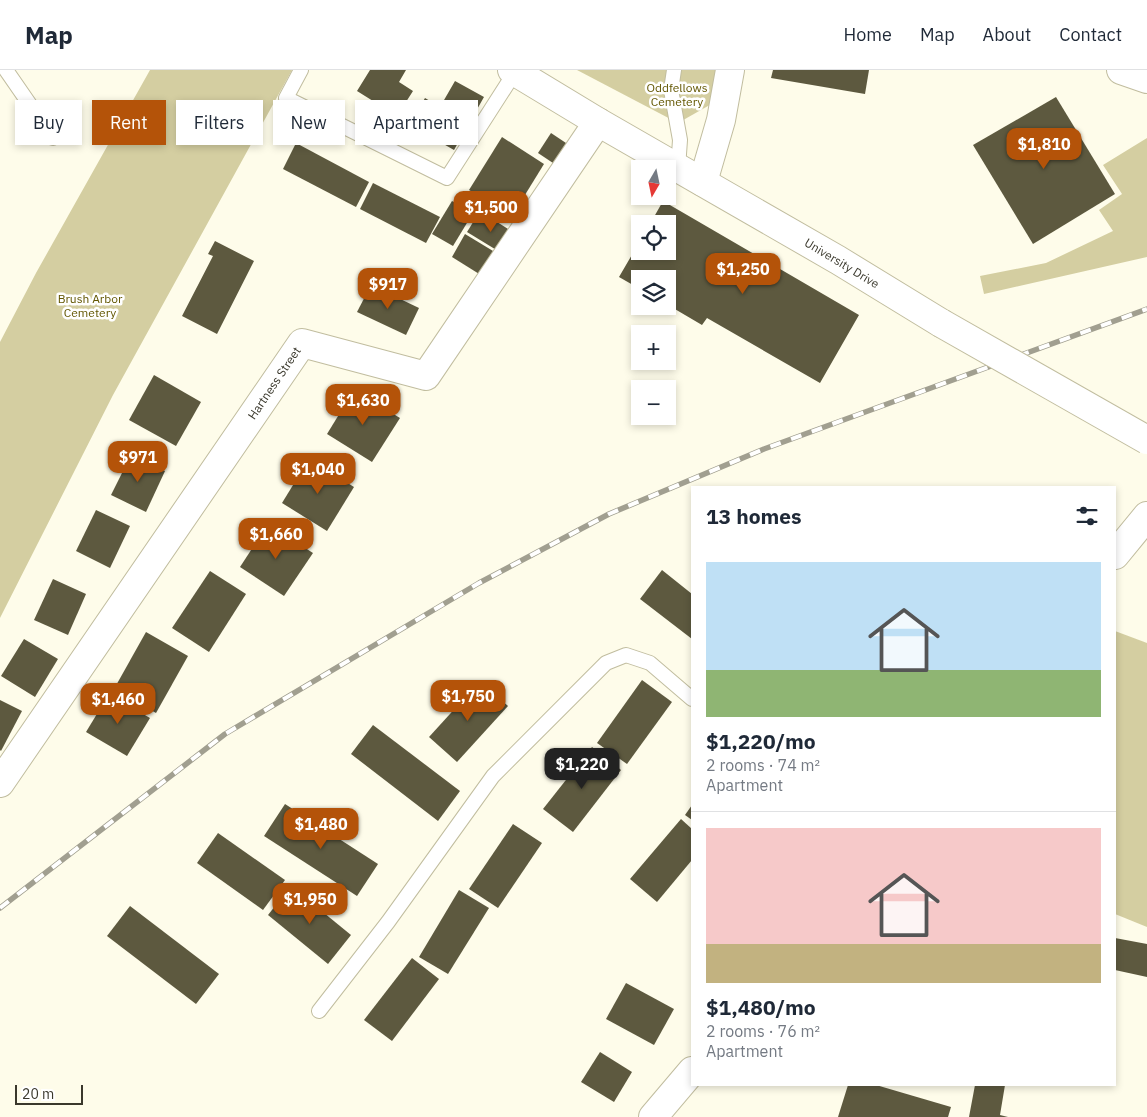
<!DOCTYPE html>
<html lang="en">
<head>
<meta charset="utf-8">
<style>
  :root { --surface:#fff; --page:#f2f2f3; --text:#1f2937; --muted:#747a83; --line:#e0e1e3; --accent:#b45309 }
  body { margin:0; font-family:"IBM Plex Sans",sans-serif; background:var(--page); color:var(--text); height:100vh; display:flex; flex-direction:column; font-size:19px; white-space:nowrap }
  * { box-sizing:border-box; margin:0 }
  p { font-size:16px; color:var(--muted) }
  .icon { flex:none; width:28px; height:28px; fill:none; stroke:currentColor; stroke-width:2; stroke-linecap:round; stroke-linejoin:round }
  .map { position:relative; flex:1; overflow:hidden }
  .drawer { position:absolute; left:691px; top:416px; width:425px; height:600px; display:flex; flex-direction:column; background:var(--surface); border-radius:0px; box-shadow:0 2px 8px #0003 }
  .drawer>* { flex:none }
  .banner { position:absolute; left:15px; top:30px; width:475px; height:45px; display:flex; gap:10px }
  .needle { width:32px; rotate:189deg }
  .fabs { position:absolute; left:631px; top:90px; display:grid; gap:10px }
  .fabs a { display:grid; place-items:center; width:45px; height:45px; border-radius:0px; background:var(--surface); box-shadow:0 2px 8px #0003; font-size:25px }
  .scale { position:absolute; left:15px; bottom:12px; width:68px; box-sizing:border-box; padding-left:5px; border:2px solid #3a382c; border-top:0; font-size:14px; line-height:18px; white-space:nowrap; color:#3a382c; -webkit-text-stroke:4px #fff; paint-order:stroke }
  .price { position:absolute; translate:-50% -42px; padding:0 11px; border-radius:10px; background:var(--accent); color:#fff; font-size:16px; line-height:32px; filter:drop-shadow(0 1px 2px #0008) }
  .price::after { content:''; position:absolute; left:50%; top:30px; width:15px; height:11px; margin-left:-8px; background:inherit; clip-path:polygon(0 0,100% 0,50% 100%) }
  .price.on { background:#222; color:#fff }
  ul { padding:0; list-style:none }
  li { display:grid; align-content:center; gap:10px; height:265px; padding:0 15px }
  li+li { border-top:1px solid var(--line) }
  li span { display:grid; place-items:center; height:155px; border-radius:0px; color:#555 }
  li>.icon { margin-inline-start:auto }
  span .icon { width:90px; height:90px; fill:#fffc; stroke-width:1 }
  li b { font-size:21px }
  h2 { display:flex; justify-content:space-between; align-items:center; height:60px; padding:0 15px; font-size:21px }
  .tag { padding:0 18px; border-radius:0px; background:var(--surface); box-shadow:0 2px 8px #0003; font-size:18px; line-height:45px }
  .tag.on { background:var(--accent); color:#fff }
  header { display:flex; align-items:center; gap:30px; box-sizing:border-box; height:70px; padding:0 25px; background:var(--surface); border-bottom:1px solid var(--line) }
  header strong { font-size:24px }
  nav { display:flex; gap:28px; margin-inline-start:auto; font-size:18px }
  .map>svg:first-child { display:block }
</style>
</head>
<body>
<header>
<strong>Map</strong>
<nav><a>Home</a><a>Map</a><a>About</a><a>Contact</a></nav>
</header>
<div class="map">
<svg width="1147" height="1047" viewBox="0 0 1147 1047">
  <rect width="100%" height="100%" fill="#fefcea"/>
  <g fill="#d4cea1">
    <polygon points="150,0 292,0 113,325 0,548 0,272 36,203"/>
    <polygon points="577,0 720,0 715,32 678,53"/>
    <polygon points="1147,68 1147,187 984,224 980,206 1046,193 1113,161 1099,140 1122,124 1103,95"/>
    <polygon points="1115,561 1147,573 1147,857 1115,844"/>
  </g>
  <g fill="#5d593f">
    <polygon points="370,0 406,0 399,12 413,21 397,46 357,21"/>
    <polygon points="773,0 869,0 865,24 771,8"/>
    <polygon points="455,11 484,27 454,80 410,55 425,28 440,37"/>
    <polygon points="1056,27 1115,124 1033,174 973,75"/>
    <polygon points="551,63 569,75 556,95 538,83"/>
    <polygon points="502,67 544,94 512,146 469,120"/>
    <polygon points="296,73 369,112 356,137 283,99"/>
    <polygon points="373,113 440,147 426,173 360,139"/>
    <polygon points="452,131 473,143 453,176 432,164"/>
    <polygon points="663,131 859,245 820,313 707,248 702,255 668,235 668,209 640,209 640,219 619,207 640,171 640,181 668,181 668,154 650,154"/>
    <polygon points="480,141 516,164 503,184 467,162"/>
    <polygon points="465,164 498,184 484,207 452,187"/>
    <polygon points="215,171 254,191 217,264 182,246 213,186 208,184"/>
    <polygon points="371,215 419,238 406,265 357,242"/>
    <polygon points="154,305 201,332 176,376 129,350"/>
    <polygon points="354,320 400,348 372,392 327,364"/>
    <polygon points="131,385 165,401 146,442 111,425"/>
    <polygon points="309,389 354,417 327,461 282,433"/>
    <polygon points="96,440 130,456 110,498 76,481"/>
    <polygon points="268,454 313,483 284,526 240,497"/>
    <polygon points="662,500 692,524 692,569 640,529"/>
    <polygon points="210,501 246,524 209,582 172,558"/>
    <polygon points="53,509 86,524 68,565 34,550"/>
    <polygon points="146,562 188,586 156,643 114,619"/>
    <polygon points="24,569 58,589 35,627 1,606"/>
    <polygon points="642,610 672,632 627,694 597,673"/>
    <polygon points="480,611 508,636 457,692 429,667"/>
    <polygon points="109,624 150,648 127,686 86,662"/>
    <polygon points="0,630 22,641 1,681 0,680"/>
    <polygon points="373,655 460,721 438,751 351,684"/>
    <polygon points="592,677 621,700 573,762 543,739"/>
    <polygon points="285,734 378,794 357,826 264,766"/>
    <polygon points="692,735 692,750 685,745"/>
    <polygon points="681,749 692,759 692,790 657,832 630,809"/>
    <polygon points="513,754 542,773 498,838 469,819"/>
    <polygon points="218,763 285,810 263,840 197,793"/>
    <polygon points="291,816 351,865 328,894 268,845"/>
    <polygon points="459,820 489,838 448,904 419,887"/>
    <polygon points="130,836 219,904 196,934 107,866"/>
    <polygon points="1115,868 1147,874 1147,907 1115,900"/>
    <polygon points="412,888 439,909 392,971 364,950"/>
    <polygon points="626,913 674,939 654,975 606,949"/>
    <polygon points="600,982 632,1002 614,1032 581,1012"/>
    <polygon points="848,1015 876,1015 951,1037 948,1047 838,1047"/>
    <polygon points="975,1015 1005,1015 1000,1045 1008,1047 969,1047"/>
  </g>
  <g fill="none" stroke-linecap="round" stroke-linejoin="round">
    <g stroke="#c1bd9f" stroke-width="16">
      <g id="service">
        <polyline points="6,0 53,68"/>
        <polyline points="301,0 286,28 447,108 515,2"/>
        <polyline points="674,0 671,20 680,70 678,98"/>
        <polyline points="319,941 388,852 493,706 606,593 626,585 650,593 692,629"/>
      </g>
    </g>
    <g stroke="#c1bd9f" stroke-width="30">
      <g id="minor">
        <polyline points="703,112 721,50 730,0"/>
        <polyline points="0,713 302,273 426,306 598,52"/>
      </g>
    </g>
    <g stroke="#c1bd9f" stroke-width="30">
      <g id="tertiary">
        <polyline points="512,0 598,52 838,190 941,253"/>
        <polyline points="1121,0 1147,9"/>
        <polyline points="1115,485 1147,446"/>
        <polyline points="653,1047 692,1001"/>
      </g>
    </g>
    <use href="#service" stroke="#fff" stroke-width="14"/>
    <use href="#minor" stroke="#fff" stroke-width="28"/>
    <use href="#tertiary" stroke="#fff" stroke-width="28"/>
    <g stroke="#a19f90" stroke-width="5.5">
      <polyline id="rail" points="0,838 225,664 479,513 609,444 764,379 1147,239"/>
    </g>
    <use href="#rail" stroke="#fff" stroke-width="4" stroke-dasharray="11" stroke-linecap="butt"/>
    <g stroke="#c1bd9f" stroke-width="30" stroke-linecap="butt">
      <polyline id="tertiary-bridge" points="941,253 1147,370"/>
    </g>
    <use href="#tertiary-bridge" stroke="#fff" stroke-width="28"/>
  </g>
  <g text-anchor="middle" dominant-baseline="central" stroke-width="5" stroke-linejoin="round" paint-order="stroke">
    <g font-size="12" fill="#625601" stroke="#fff">
      <text x="677" y="17">Oddfellows<tspan x="677" dy="14">Cemetery</tspan></text>
      <text x="90" y="228">Brush Arbor<tspan x="90" dy="14">Cemetery</tspan></text>
    </g>
    <g font-size="12" fill="#3a382c" stroke="#fff">
      <text transform="translate(842 193) rotate(31)">University Drive</text>
      <text transform="translate(274 313) rotate(-56)">Hartness Street</text>
    </g>
  </g>
</svg>
<div class="fabs">
<a><svg class="needle" viewBox="-14 -14 28 28"><path d="M0-13l5 13h-10z" fill="#e53935"/><path d="M0 13l5-13h-10z" fill="#747a83"/></svg></a>
<a><svg class="icon" aria-label="locate" viewBox="0 0 24 24"><circle cx="12" cy="12" r="6"/><path d="M12 2v4M12 18v4M2 12h4M18 12h4"/></svg></a>
<a><svg class="icon" aria-label="layers" viewBox="0 0 24 24"><path d="M12 4l9 5-9 5-9-5zM3 14l9 5 9-5"/></svg></a>
<a>+</a>
<a>−</a>
</div>
<div class="scale">20 m</div>
<b class="price" style="left:1044px;top:100px">$1,810</b>
<b class="price" style="left:491px;top:163px">$1,500</b>
<b class="price" style="left:743px;top:225px">$1,250</b>
<b class="price" style="left:388px;top:240px">$917</b>
<b class="price" style="left:363px;top:356px">$1,630</b>
<b class="price" style="left:138px;top:413px">$971</b>
<b class="price" style="left:318px;top:425px">$1,040</b>
<b class="price" style="left:276px;top:490px">$1,660</b>
<b class="price" style="left:468px;top:652px">$1,750</b>
<b class="price" style="left:118px;top:655px">$1,460</b>
<b class="price on" style="left:582px;top:720px">$1,220</b>
<b class="price" style="left:321px;top:780px">$1,480</b>
<b class="price" style="left:310px;top:855px">$1,950</b>
<div class="banner">
<a class="tag">Buy</a>
<a class="tag on">Rent</a>
<a class="tag">Filters</a>
<a class="tag">New</a>
<a class="tag">Apartment</a>
</div>
<section class="drawer">
<h2>13 homes<svg class="icon" aria-label="filters" viewBox="0 0 24 24"><path d="M4 7h16M4 17h16"/><circle cx="9" cy="7" r="2"/><circle cx="15" cy="17" r="2"/></svg></h2>
<ul>
<li><span style="background:linear-gradient(#bfe0f5 70%,#8fb573 0)"><svg class="icon" aria-label="home" viewBox="0 0 24 24"><path d="M3 11l9-7 9 7M6 9v11h12V9"/></svg></span><div><b>$1,220/mo</b><p>2 rooms · 74 m²</p><p>Apartment</p></div></li>
<li><span style="background:linear-gradient(#f6c9c9 75%,#c2b280 0)"><svg class="icon" aria-label="home" viewBox="0 0 24 24"><path d="M3 11l9-7 9 7M6 9v11h12V9"/></svg></span><div><b>$1,480/mo</b><p>2 rooms · 76 m²</p><p>Apartment</p></div></li>
</ul>
</section>
</div>
</body>
</html>
